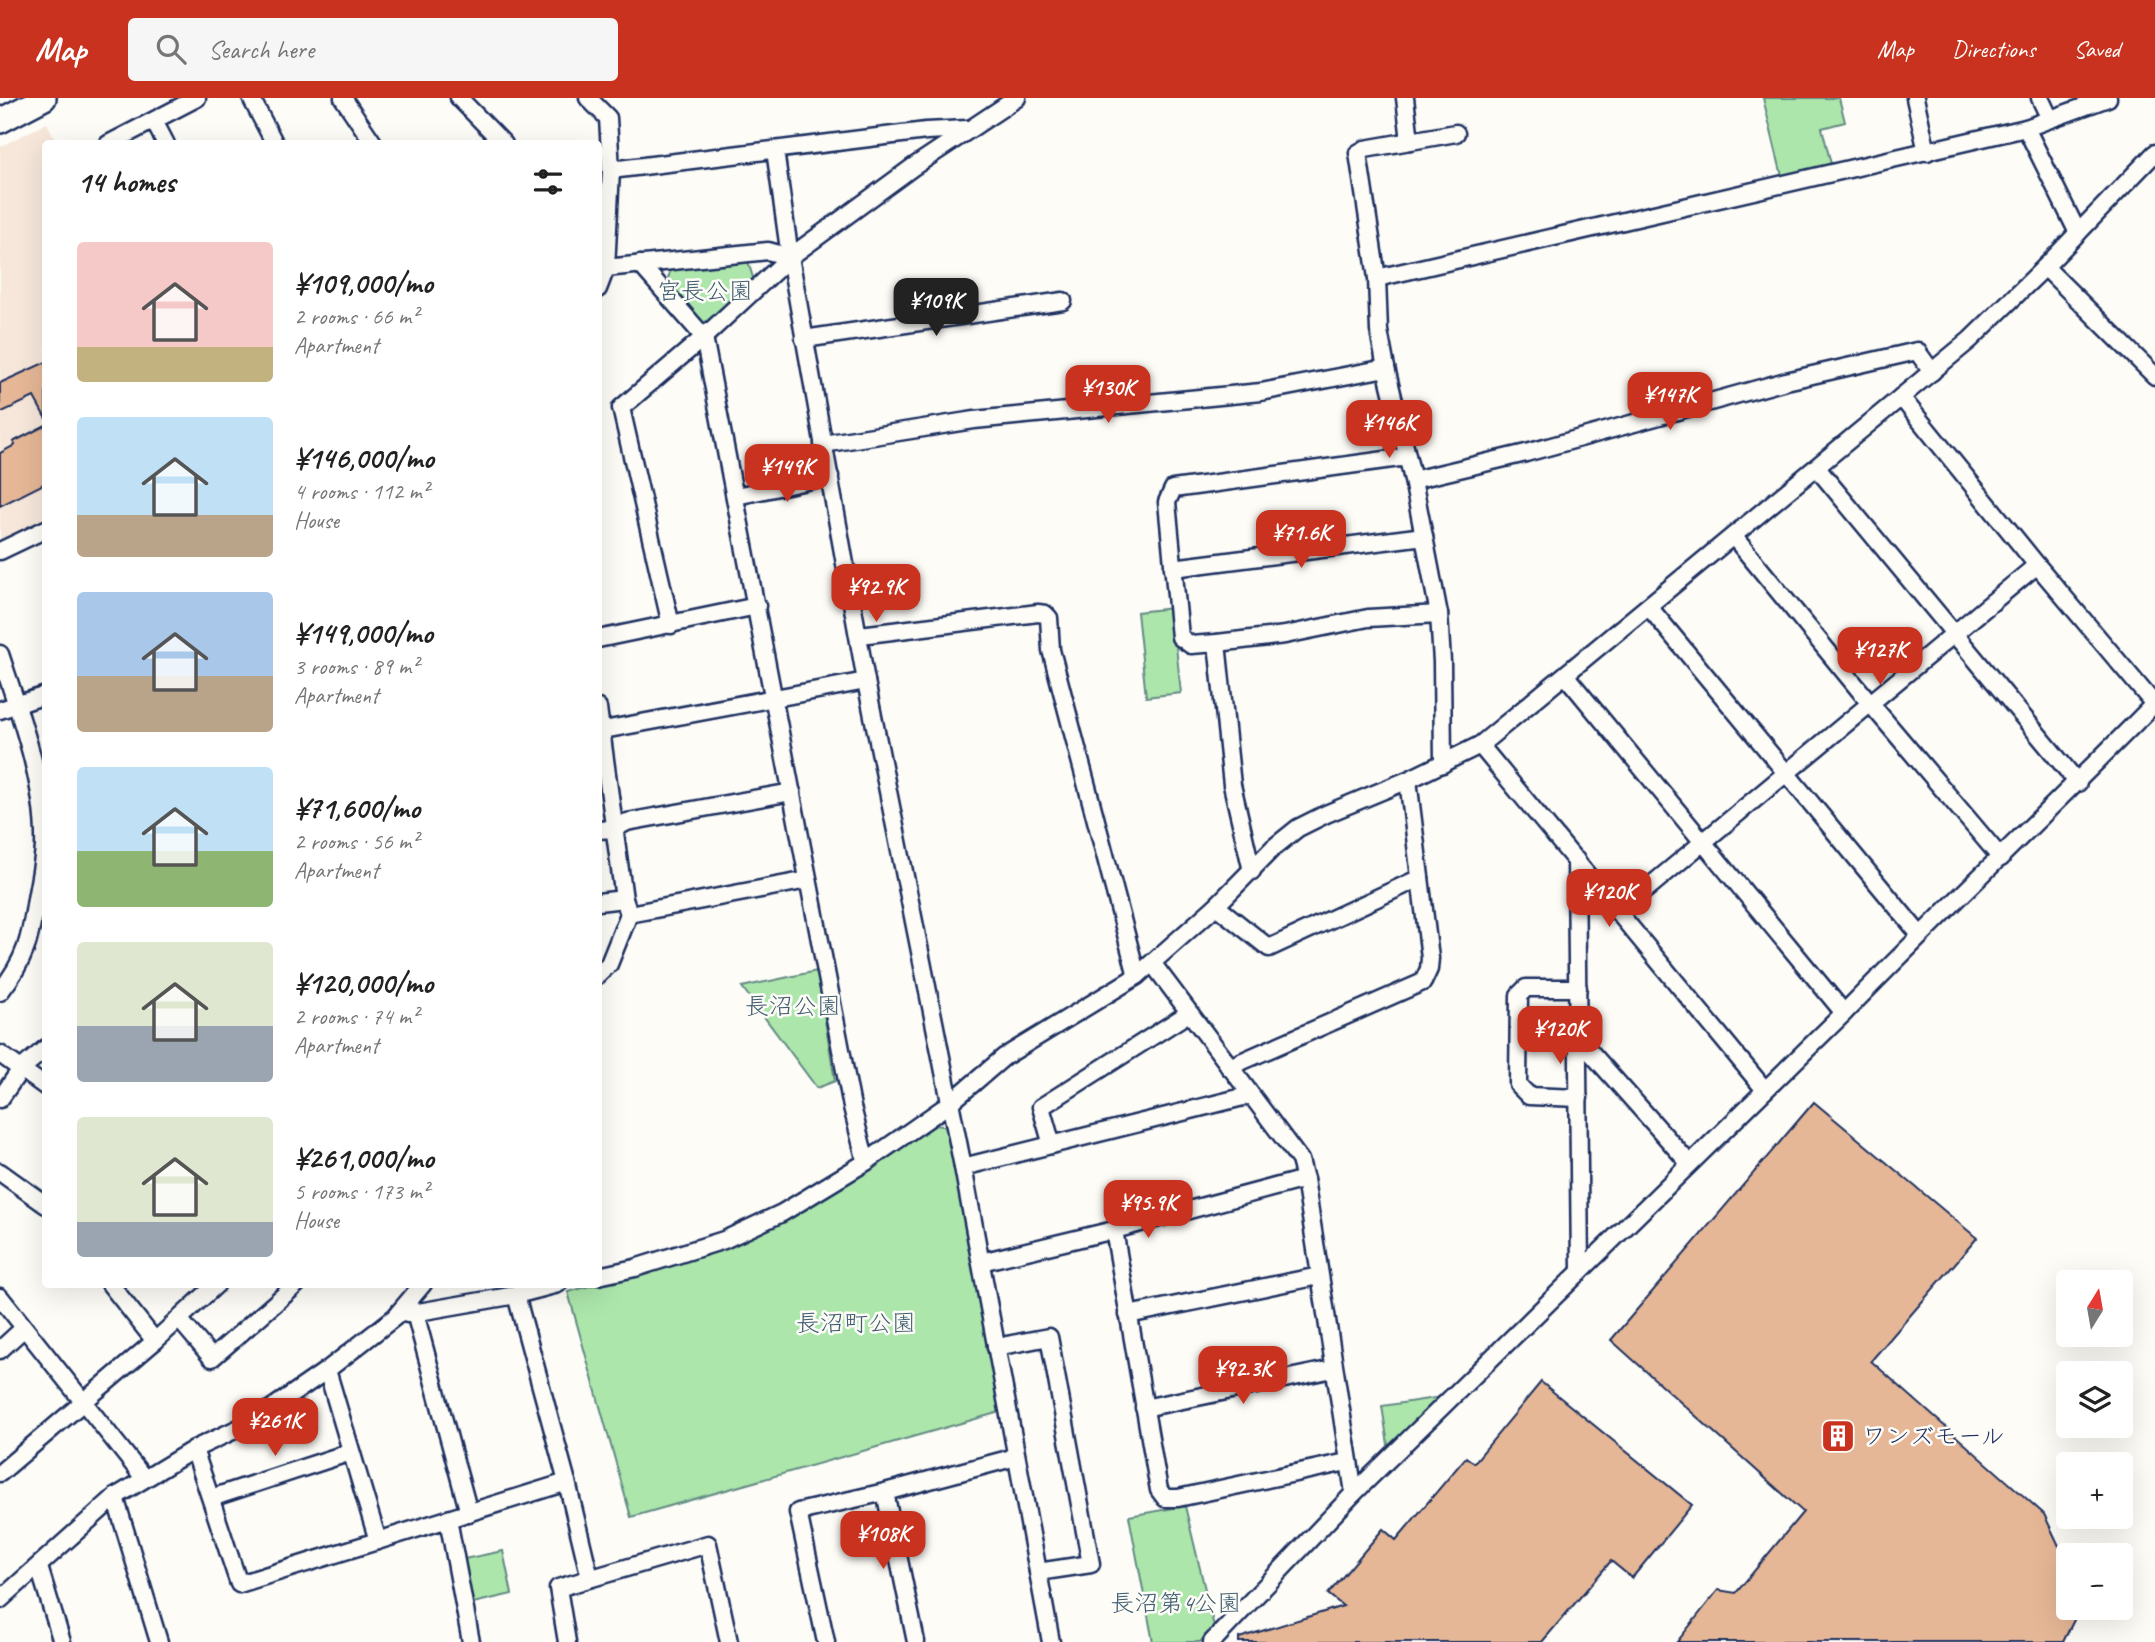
<!DOCTYPE html>
<html lang="en">
<head>
<meta charset="utf-8">
<style>
  :root { --surface:#fff; --page:#f6f6f6; --text:#222; --muted:#767676; --accent:#c8321e }
  body { margin:0; font-family:Caveat,"Klee One",sans-serif; background:var(--page); color:var(--text); height:100vh; display:flex; flex-direction:column; font-size:26px; white-space:nowrap }
  * { box-sizing:border-box; margin:0 }
  p { font-size:23px; color:var(--muted) }
  .icon { flex:none; width:38px; height:38px; fill:none; stroke:currentColor; stroke-width:2; stroke-linecap:round; stroke-linejoin:round }
  .map { position:relative; flex:1; overflow:hidden }
  .details { position:absolute; left:42px; top:42px; width:560px; height:1148px; display:flex; flex-direction:column; background:var(--surface); border-radius:7px; box-shadow:0 7px 28px #0002 }
  .details>* { flex:none }
  .needle { width:46px; rotate:11deg }
  .tools { position:absolute; left:2056px; top:1172px; display:grid; gap:14px }
  .tools a { display:grid; place-items:center; width:77px; height:77px; border-radius:7px; background:var(--surface); box-shadow:0 7px 28px #0002; font-size:35px }
  .price { position:absolute; translate:-50% -60px; padding:0 16px; border-radius:14px; background:var(--accent); color:#fff; font-size:23px; line-height:46px; filter:drop-shadow(0 2px 4px #0008) }
  .price::after { content:''; position:absolute; left:50%; top:42px; width:21px; height:16px; margin-left:-10px; background:inherit; clip-path:polygon(0 0,100% 0,50% 100%) }
  .price.on { background:#222; color:#fff }
  ul { padding:0; list-style:none }
  li { display:flex; align-items:center; gap:21px; height:175px; padding:0 35px }
  li span { display:grid; place-items:center; flex:none; width:196px; height:140px; border-radius:7px; color:#555 }
  li>.icon { margin-inline-start:auto }
  span .icon { width:84px; height:84px; fill:#fffc; stroke-width:1 }
  li b { font-size:30px }
  h2 { display:flex; justify-content:space-between; align-items:center; height:84px; padding:0 35px; font-size:30px }
  header { display:flex; align-items:center; gap:42px; box-sizing:border-box; height:98px; padding:0 35px; background:var(--accent); color:#fff }
  header strong { font-size:33px }
  nav { display:flex; gap:38px; margin-inline-start:auto; font-size:24px }
  .search { width:490px; height:63px; background:var(--page); display:flex; align-items:center; gap:18px; box-sizing:border-box; padding:0 24px; border-radius:7px; color:var(--muted); font-size:26px }
  .map>svg:first-child { display:block }
</style>
</head>
<body>
<header>
<strong>Map</strong>
<div class="search"><svg class="icon" aria-label="search" viewBox="0 0 24 24"><circle cx="10" cy="10" r="6"/><path d="M15 15l6 6"/></svg>Search here</div>
<nav><a>Map</a><a>Directions</a><a>Saved</a></nav>
</header>
<div class="map">
<svg width="2155" height="1544" viewBox="0 0 2155 1544">
  <rect width="100%" height="100%" fill="#fdfcf7"/>
  <filter id="ink" filterUnits="userSpaceOnUse"><feTurbulence type="fractalNoise" baseFrequency=".0143" numOctaves="2"/><feDisplacementMap in="SourceGraphic" scale="14" xChannelSelector="R" yChannelSelector="G"/><feConvolveMatrix kernelMatrix="1 2 1 2 8 2 1 2 1" color-interpolation-filters="sRGB"/></filter>
  <g filter="url(#ink)">
    <polygon fill="#f6e7da" points="47,25 57,45 46,46 45,425 0,444 0,49"/>
    <g fill="#ace6ab" stroke="#648a84" stroke-width="2">
      <polygon points="1763,0 1839,0 1845,24 1822,30 1831,66 1782,78"/>
      <polygon points="747,160 754,183 709,225 698,224 666,187 671,171"/>
      <polygon points="1172,510 1181,595 1146,599 1137,514"/>
      <polygon points="817,873 835,983 817,990 742,889"/>
      <polygon points="936,1027 948,1029 1000,1314 631,1419 568,1194 712,1155 808,1110"/>
      <polygon points="1448,1298 1389,1353 1382,1308"/>
      <polygon points="1185,1408 1214,1529 1200,1544 1153,1544 1129,1418"/>
      <polygon points="503,1453 512,1496 473,1505 464,1461"/>
    </g>
    <g fill="#e5b796" stroke="#1b2f5e" stroke-width="2">
      <polygon points="46,264 46,321 34,299 0,315 0,285"/>
      <polygon points="46,327 46,385 0,408 0,355 15,347 13,344"/>
      <polygon points="1814,1004 1977,1140 1871,1263 2044,1416 2068,1467 2068,1510 2074,1510 2074,1522 2063,1544 1677,1544 1718,1492 1736,1495 1803,1414 1611,1242"/>
      <polygon points="1541,1284 1692,1407 1632,1480 1611,1463 1542,1544 1239,1544 1239,1540 1343,1508 1328,1496 1383,1431 1396,1442 1466,1359 1474,1365"/>
    </g>
    <g fill="none" stroke-linecap="round" stroke-linejoin="round">
      <g stroke="#1b2f5e" stroke-width="21">
        <g id="street">
          <polyline points="251,0 275,46"/>
          <polyline points="343,0 374,46"/>
          <polyline points="459,0 504,46"/>
          <polyline points="588,0 608,20 611,72 606,170 598,191"/>
          <polyline points="1405,0 1410,43"/>
          <polyline points="1915,0 1927,54"/>
          <polyline points="2040,0 2050,21"/>
          <polyline points="154,23 166,46"/>
          <polyline points="2026,30 2078,135"/>
          <polyline points="108,46 197,0"/>
          <polyline points="775,52 790,159 866,583 963,1069 1051,1544"/>
          <polyline points="611,72 926,33 967,31"/>
          <polyline points="640,166 704,239 852,1009 866,1064"/>
          <polyline points="2045,169 2155,278"/>
          <polyline points="606,170 768,153 790,159"/>
          <polyline points="1377,180 2026,30 2108,0"/>
          <polyline points="804,241 1063,203"/>
          <polyline points="1901,299 2037,467 2154,606"/>
          <polyline points="823,346 974,322 1261,294 1386,270"/>
          <polyline points="1407,359 1173,391 1167,404 1180,539 1191,547 1217,545 1285,537 1368,520 1439,516"/>
          <polyline points="1817,370 2078,685"/>
          <polyline points="1413,382 1526,355 1786,283 1917,253 1932,274"/>
          <polyline points="736,398 830,378"/>
          <polyline points="1734,439 1870,605 2001,760"/>
          <polyline points="0,453 46,431"/>
          <polyline points="1173,470 1424,438"/>
          <polyline points="1649,509 1920,837"/>
          <polyline points="671,527 621,310 704,239 790,159 913,69 1017,0"/>
          <polyline points="860,537 1038,515 1045,516 1049,520 1051,552 1137,878"/>
          <polyline points="598,541 757,508"/>
          <polyline points="1217,545 1232,687 1252,773"/>
          <path d="M0 556C19 614 46 686 44 748 43 766 39 784 36 801 30 842 26 861 0 894"/>
          <polyline points="1566,578 1844,915"/>
          <polyline points="598,610 624,801 629,816"/>
          <polyline points="0,612 46,597"/>
          <polyline points="598,633 866,583"/>
          <polyline points="1480,647 1765,992"/>
          <polyline points="1443,666 1442,564 1439,516 1413,382 1386,270 1379,233 1377,180 1358,55 1365,51 1456,35"/>
          <polyline points="598,732 614,731 627,724 792,694"/>
          <polyline points="1576,762 1580,1174"/>
          <polyline points="598,804 624,801"/>
          <polyline points="1216,808 1269,850 1420,780"/>
          <polyline points="1619,814 2037,467"/>
          <polyline points="1153,866 1300,1062 1305,1081 1354,1395"/>
          <polyline points="598,877 609,866 629,816 808,782"/>
          <polyline points="1578,890 1526,890 1519,897 1518,987 1529,998 1579,1000"/>
          <polyline points="1578,940 1689,1065"/>
          <polyline points="0,956 46,989"/>
          <polyline points="1229,969 1423,884 1429,871 1430,860 1408,682"/>
          <polyline points="0,1001 21,971 46,950"/>
          <polyline points="1052,1047 1041,1009 1189,915"/>
          <polyline points="963,1069 1251,997"/>
          <polyline points="0,1074 46,1107"/>
          <polyline points="1114,1132 1159,1392 1165,1400 1178,1400 1347,1364"/>
          <polyline points="981,1164 1114,1132 1305,1081"/>
          <polyline points="598,1178 635,1170 724,1142 782,1115 866,1064 949,1006 1004,959 1137,878 1216,808 1273,750 1298,730 1326,716 1408,682 1480,647 1970,242 2045,169 2155,55"/>
          <polyline points="110,1186 155,1243"/>
          <polyline points="516,1197 567,1384 590,1480"/>
          <polyline points="0,1199 144,1380"/>
          <polyline points="415,1215 469,1415"/>
          <polyline points="407,1216 516,1197 558,1186"/>
          <polyline points="1128,1217 1319,1178"/>
          <polyline points="179,1221 212,1260 297,1186"/>
          <polyline points="996,1249 1049,1239 1091,1466 1038,1474"/>
          <polyline points="0,1252 24,1230"/>
          <polyline points="327,1272 378,1443"/>
          <polyline points="1144,1310 1333,1271"/>
          <polyline points="194,1351 239,1486 567,1384"/>
          <polyline points="0,1375 155,1243 217,1186"/>
          <polyline points="885,1394 916,1544"/>
          <polyline points="115,1399 159,1544"/>
          <polyline points="211,1400 351,1354"/>
          <polyline points="448,1421 471,1544"/>
          <polyline points="39,1469 62,1544"/>
          <polyline points="0,1502 115,1399 194,1351 252,1324 327,1272 395,1219 423,1186"/>
          <polyline points="567,1544 558,1490 708,1446 729,1544"/>
          <polyline points="826,1544 798,1414 885,1394 1016,1359"/>
          <path d="M1212 1544 1354 1395 1844 915C1946 810 2052 710 2155 605"/>
        </g>
      </g>
      <g stroke="#1b2f5e" stroke-width="28">
        <polyline id="secondary" points="0,23 44,0"/>
      </g>
      <use href="#street" stroke="#fdfcf7" stroke-width="16"/>
      <use href="#secondary" stroke="#fdfcf7" stroke-width="23"/>
    </g>
  </g>
  <defs>
    <g id="building-square" transform="scale(1.75)"><rect x="-9" y="-9" width="18" height="18" rx="4" fill="#c8321e" stroke="#fdfcf7"/><path d="M-4-6H4V6H1V3H-1V6H-4ZM-2.5-4.3h1.7v1.8h-1.7ZM.8-4.3h1.7v1.8H.8ZM-2.5-1h1.7V.8h-1.7ZM.8-1h1.7V.8H.8Z" fill="#fff"/></g>
  </defs>
  <g fill-rule="evenodd">
    <use href="#building-square" x="1838" y="1338"/>
  </g>
  <g text-anchor="middle" dominant-baseline="central" stroke-width="5" stroke-linejoin="round" paint-order="stroke">
    <g font-size="24" fill="#3f5d71" stroke="#fdfcf7">
      <text x="705" y="193">宮長公園</text>
      <text x="793" y="908">長沼公園</text>
      <text x="856" y="1225">長沼町公園</text>
      <text x="1176" y="1505">長沼第4公園</text>
    </g>
    <g font-size="24" fill="#1b2f5e" stroke="#fdfcf7" text-anchor="start">
      <text x="1862" y="1338">ワンズモール</text>
    </g>
  </g>
</svg>
<div class="tools">
<a><svg class="needle" viewBox="-14 -14 28 28"><path d="M0-13l5 13h-10z" fill="#e53935"/><path d="M0 13l5-13h-10z" fill="#767676"/></svg></a>
<a><svg class="icon" aria-label="layers" viewBox="0 0 24 24"><path d="M12 4l9 5-9 5-9-5zM3 14l9 5 9-5"/></svg></a>
<a>+</a>
<a>−</a>
</div>
<b class="price on" style="left:936px;top:240px">¥109K</b>
<b class="price" style="left:1108px;top:327px">¥130K</b>
<b class="price" style="left:1670px;top:334px">¥147K</b>
<b class="price" style="left:1389px;top:362px">¥146K</b>
<b class="price" style="left:787px;top:406px">¥149K</b>
<b class="price" style="left:1301px;top:472px">¥71.6K</b>
<b class="price" style="left:876px;top:526px">¥92.9K</b>
<b class="price" style="left:1880px;top:589px">¥127K</b>
<b class="price" style="left:1609px;top:831px">¥120K</b>
<b class="price" style="left:1560px;top:968px">¥120K</b>
<b class="price" style="left:1148px;top:1142px">¥95.9K</b>
<b class="price" style="left:1243px;top:1308px">¥92.3K</b>
<b class="price" style="left:275px;top:1360px">¥261K</b>
<b class="price" style="left:883px;top:1473px">¥108K</b>
<section class="details">
<h2>14 homes<svg class="icon" aria-label="filters" viewBox="0 0 24 24"><path d="M4 7h16M4 17h16"/><circle cx="9" cy="7" r="2"/><circle cx="15" cy="17" r="2"/></svg></h2>
<ul>
<li><span style="background:linear-gradient(#f6c9c9 75%,#c2b280 0)"><svg class="icon" aria-label="home" viewBox="0 0 24 24"><path d="M3 11l9-7 9 7M6 9v11h12V9"/></svg></span><div><b>¥109,000/mo</b><p>2 rooms · 66 m²</p><p>Apartment</p></div></li>
<li><span style="background:linear-gradient(#bfe0f5 70%,#b9a48a 0)"><svg class="icon" aria-label="home" viewBox="0 0 24 24"><path d="M3 11l9-7 9 7M6 9v11h12V9"/></svg></span><div><b>¥146,000/mo</b><p>4 rooms · 112 m²</p><p>House</p></div></li>
<li><span style="background:linear-gradient(#a9c7e8 60%,#b9a48a 0)"><svg class="icon" aria-label="home" viewBox="0 0 24 24"><path d="M3 11l9-7 9 7M6 9v11h12V9"/></svg></span><div><b>¥149,000/mo</b><p>3 rooms · 89 m²</p><p>Apartment</p></div></li>
<li><span style="background:linear-gradient(#bfe0f5 60%,#8fb573 0)"><svg class="icon" aria-label="home" viewBox="0 0 24 24"><path d="M3 11l9-7 9 7M6 9v11h12V9"/></svg></span><div><b>¥71,600/mo</b><p>2 rooms · 56 m²</p><p>Apartment</p></div></li>
<li><span style="background:linear-gradient(#dfe7d0 60%,#9aa5b1 0)"><svg class="icon" aria-label="home" viewBox="0 0 24 24"><path d="M3 11l9-7 9 7M6 9v11h12V9"/></svg></span><div><b>¥120,000/mo</b><p>2 rooms · 74 m²</p><p>Apartment</p></div></li>
<li><span style="background:linear-gradient(#dfe7d0 75%,#9aa5b1 0)"><svg class="icon" aria-label="home" viewBox="0 0 24 24"><path d="M3 11l9-7 9 7M6 9v11h12V9"/></svg></span><div><b>¥261,000/mo</b><p>5 rooms · 173 m²</p><p>House</p></div></li>
</ul>
</section>
</div>
</body>
</html>
